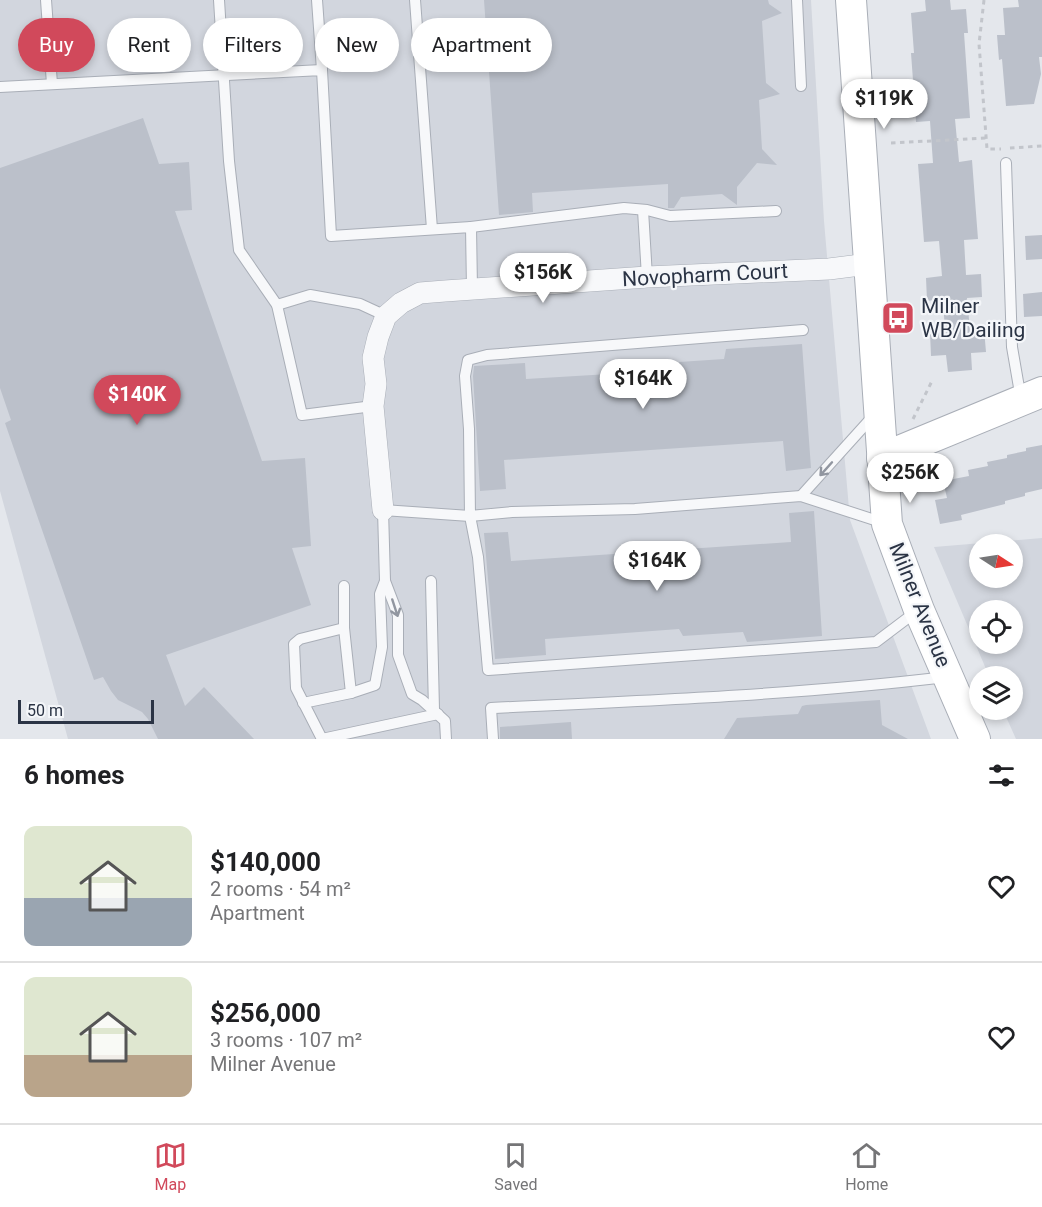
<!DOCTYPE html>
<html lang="en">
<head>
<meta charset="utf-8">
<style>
  :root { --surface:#fff; --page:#f6f6f6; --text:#202124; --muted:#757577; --line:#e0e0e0; --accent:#d1495b }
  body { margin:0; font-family:Roboto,sans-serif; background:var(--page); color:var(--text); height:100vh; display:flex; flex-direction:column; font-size:22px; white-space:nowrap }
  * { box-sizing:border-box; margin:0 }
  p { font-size:20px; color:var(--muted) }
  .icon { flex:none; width:33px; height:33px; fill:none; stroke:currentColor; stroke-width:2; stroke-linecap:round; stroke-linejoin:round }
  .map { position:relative; height:739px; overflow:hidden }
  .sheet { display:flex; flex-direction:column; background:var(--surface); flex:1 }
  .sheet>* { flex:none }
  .guide { position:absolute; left:18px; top:18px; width:600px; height:54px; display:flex; gap:12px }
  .needle { width:39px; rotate:102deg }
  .tools { position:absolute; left:969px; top:534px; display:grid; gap:12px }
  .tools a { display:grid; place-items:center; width:54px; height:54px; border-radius:50%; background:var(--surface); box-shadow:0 3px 9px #0003; font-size:30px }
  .scale { position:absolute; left:18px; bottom:15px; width:136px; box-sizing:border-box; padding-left:6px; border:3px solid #2b3445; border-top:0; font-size:16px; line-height:21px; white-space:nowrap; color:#2b3445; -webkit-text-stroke:4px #f4f6f9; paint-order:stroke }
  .price { position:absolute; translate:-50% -51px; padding:0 14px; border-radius:21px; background:#fff; color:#222; font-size:20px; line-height:39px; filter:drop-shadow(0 2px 3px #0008) }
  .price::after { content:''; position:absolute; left:50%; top:36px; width:18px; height:14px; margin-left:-9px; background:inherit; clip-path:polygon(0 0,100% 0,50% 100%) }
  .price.on { background:var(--accent); color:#fff }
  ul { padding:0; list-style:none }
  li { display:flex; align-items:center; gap:18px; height:150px; padding:0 24px }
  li+li { border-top:2px solid var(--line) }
  li span { display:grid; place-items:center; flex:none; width:168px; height:120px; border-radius:12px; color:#555 }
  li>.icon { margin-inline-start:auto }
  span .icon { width:72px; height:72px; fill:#fffc; stroke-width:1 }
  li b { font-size:26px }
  h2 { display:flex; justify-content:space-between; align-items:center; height:72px; padding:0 24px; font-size:26px }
  .tag { padding:0 21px; border-radius:27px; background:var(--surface); box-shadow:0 3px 9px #0003; font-size:21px; line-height:54px }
  .tag.on { background:var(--accent); color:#fff }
  .tab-bar { display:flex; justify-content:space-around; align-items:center; height:84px; border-top:2px solid var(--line); background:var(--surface); font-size:16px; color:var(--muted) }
  .tab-bar a { display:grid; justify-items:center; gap:3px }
  .tab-bar .on { color:var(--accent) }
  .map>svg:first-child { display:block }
</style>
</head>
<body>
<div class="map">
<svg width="1042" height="739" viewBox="0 0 1042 739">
  <rect width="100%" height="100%" fill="#e4e7ec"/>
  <g fill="#d2d6de" fill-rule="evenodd">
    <polygon points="0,0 811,0 824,221 850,520 931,739 68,739 0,491"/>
    <path d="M1042 538V739H1016L1003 710H1012V676H989L934 547ZM980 544H1012V578H980ZM980 610H1012V644H980Z"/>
  </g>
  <g fill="#bbc0ca">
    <polygon points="484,0 768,0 769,4 782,13 762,21 766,83 780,94 759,100 762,149 777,165 757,163 737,187 737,205 722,194 681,197 674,208 668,208 668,184 532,193 533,212 499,215"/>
    <polygon points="925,0 950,0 951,10 966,9 968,33 964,33 970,118 955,119 959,162 972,160 975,200 978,239 964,240 966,275 981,274 982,297 967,298 970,330 984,329 986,352 971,353 972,370 948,372 946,355 931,356 930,333 945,332 943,299 927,301 926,278 942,276 939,241 924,242 918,164 933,163 930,121 916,122 911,53 914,53 911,13 926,11"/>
    <polygon points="1018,0 1042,0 1042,57 1039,57 1041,74 1034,104 1006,106 1002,59 999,60 997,35 1005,35 1003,8 1019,7"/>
    <polygon points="143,118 159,164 189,162 192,210 175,211 262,461 305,458 311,546 292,548 311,605 166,655 185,706 204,687 254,739 158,739 148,719 142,712 118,700 111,691 103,677 94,680 5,423 11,420 0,388 0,168"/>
    <polygon points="1042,235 1042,259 1026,260 1025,236"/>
    <polygon points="1042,292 1042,316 1024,317 1023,294"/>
    <polygon points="802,344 811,468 786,471 783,441 504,460 506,489 480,491 473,376 474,366 525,363 526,379 659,371 664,363 724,359 726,349"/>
    <polygon points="1042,445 1042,489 1025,493 1025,496 1005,501 1005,504 961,515 962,520 940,524 935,500 947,498 943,481 969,476 968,470 988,466 987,462 1007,458 1007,455 1026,451 1026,448"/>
    <polygon points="814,511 822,636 747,642 743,632 683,636 679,629 545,639 546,655 495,659 484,533 508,532 511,561 791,542 789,513"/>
    <polygon points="880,700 882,725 908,739 724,739 737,718 798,714 802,706 806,705"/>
    <polygon points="571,722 572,739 500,739 500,727"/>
  </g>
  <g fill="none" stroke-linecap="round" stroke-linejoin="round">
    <g stroke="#a9aeb7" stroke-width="12">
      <g id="lane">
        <polyline points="46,0 52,84"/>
        <polyline points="219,0 229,161 239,250 277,305 302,415 373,406"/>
        <polyline points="317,0 322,70"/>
        <polyline points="415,0 432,229"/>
        <polyline points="797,0 801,86"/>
        <polyline points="0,87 322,70 331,236 471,227 472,289"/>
        <polyline points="1006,163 1012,347 1021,399"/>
        <polyline points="643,210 647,277"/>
        <polyline points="471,227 624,208 647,210 670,216 776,211"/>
        <polyline points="277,305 310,295 360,304 386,316"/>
        <polyline points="803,330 487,355 468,360 465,376 469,429 470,516 512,512 635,509 801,496 884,523"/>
        <polyline points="801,496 875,414"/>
        <polyline points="431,581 434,710"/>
        <polyline points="344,628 351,693"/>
        <polyline points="303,703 351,693 375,685 382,647 380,594 385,581"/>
        <polyline points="322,739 296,688 294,644 300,639 344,628 344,586"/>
        <polyline points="322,739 438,714"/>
        <polyline points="446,739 445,721 422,700 412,694 398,655 398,615 385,581 383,510 470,516 478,557 488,670 876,642 917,611"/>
        <path d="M493 739 491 708C642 701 795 695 946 677"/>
      </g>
    </g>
    <g stroke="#a9aeb7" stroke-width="22">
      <polyline id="street" points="383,510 373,406 376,384 373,358 378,337 386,316 401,303 420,293 445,291 647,277 829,269 868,264"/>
    </g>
    <g stroke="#a9aeb7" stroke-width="32">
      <g id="secondary">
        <polyline points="851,0 887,524 919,610 975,739"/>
        <polyline points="882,458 1042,392"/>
      </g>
    </g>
    <g stroke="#c2c5cb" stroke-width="3" stroke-dasharray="4.5 4.5" stroke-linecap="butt">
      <polyline points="984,0 979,44 987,149 1001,149"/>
      <polyline points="891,143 987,138"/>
      <polyline points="1010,148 1042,146"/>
      <polyline points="913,419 932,381"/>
    </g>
    <use href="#lane" stroke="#f7f8fa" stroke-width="10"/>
    <use href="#street" stroke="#f7f8fa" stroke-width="21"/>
    <use href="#secondary" stroke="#fff" stroke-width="30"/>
  </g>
  <defs><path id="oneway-shaft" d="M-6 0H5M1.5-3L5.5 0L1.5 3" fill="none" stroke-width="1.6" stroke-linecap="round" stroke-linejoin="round" transform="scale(1.5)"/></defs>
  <g stroke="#9196a0">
    <use href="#oneway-shaft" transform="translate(826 469) rotate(132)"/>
    <use href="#oneway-shaft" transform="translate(395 608) rotate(72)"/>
  </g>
  <defs>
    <g id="bus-square" transform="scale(1.725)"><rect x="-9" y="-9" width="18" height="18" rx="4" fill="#d1495b" stroke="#f4f6f9"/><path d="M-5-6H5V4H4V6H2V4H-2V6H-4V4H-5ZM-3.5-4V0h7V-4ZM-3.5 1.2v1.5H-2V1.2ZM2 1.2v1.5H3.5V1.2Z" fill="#fff"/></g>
  </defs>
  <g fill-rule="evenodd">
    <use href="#bus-square" x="898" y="318"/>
  </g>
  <g text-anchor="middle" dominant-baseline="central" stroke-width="4.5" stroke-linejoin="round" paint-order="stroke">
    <g font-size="21" fill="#2b3445" stroke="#f4f6f9">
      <text transform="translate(705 275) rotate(-3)">Novopharm Court</text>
      <text transform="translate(920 605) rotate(68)">Milner Avenue</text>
    </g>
    <g font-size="21" fill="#2b3445" stroke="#f4f6f9" text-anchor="start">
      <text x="921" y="306">Milner<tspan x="921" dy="24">WB/Dailing</tspan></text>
    </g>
  </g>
</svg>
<div class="tools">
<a><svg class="needle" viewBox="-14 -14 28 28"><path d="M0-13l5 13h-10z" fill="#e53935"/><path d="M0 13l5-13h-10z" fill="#757577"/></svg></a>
<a><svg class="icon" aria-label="locate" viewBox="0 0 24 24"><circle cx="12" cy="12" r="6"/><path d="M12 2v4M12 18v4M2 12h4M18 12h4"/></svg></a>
<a><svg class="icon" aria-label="layers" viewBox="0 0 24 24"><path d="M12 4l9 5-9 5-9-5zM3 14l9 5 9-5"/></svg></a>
</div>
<div class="scale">50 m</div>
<b class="price" style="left:884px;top:130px">$119K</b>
<b class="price" style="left:543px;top:304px">$156K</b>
<b class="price" style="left:643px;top:410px">$164K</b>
<b class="price on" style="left:137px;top:426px">$140K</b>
<b class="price" style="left:910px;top:504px">$256K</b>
<b class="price" style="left:657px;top:592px">$164K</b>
<div class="guide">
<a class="tag on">Buy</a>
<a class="tag">Rent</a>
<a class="tag">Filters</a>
<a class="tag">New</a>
<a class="tag">Apartment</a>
</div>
</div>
<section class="sheet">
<h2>6 homes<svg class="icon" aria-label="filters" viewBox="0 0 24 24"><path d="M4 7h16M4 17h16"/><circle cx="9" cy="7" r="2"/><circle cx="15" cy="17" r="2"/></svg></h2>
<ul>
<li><span style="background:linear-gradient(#dfe7d0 60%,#9aa5b1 0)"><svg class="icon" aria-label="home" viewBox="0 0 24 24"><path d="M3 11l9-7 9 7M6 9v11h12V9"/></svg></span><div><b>$140,000</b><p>2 rooms · 54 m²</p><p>Apartment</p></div><svg class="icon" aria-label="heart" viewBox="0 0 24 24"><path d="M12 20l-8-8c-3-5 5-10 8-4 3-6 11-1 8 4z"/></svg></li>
<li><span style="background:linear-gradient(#dfe7d0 65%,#b9a48a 0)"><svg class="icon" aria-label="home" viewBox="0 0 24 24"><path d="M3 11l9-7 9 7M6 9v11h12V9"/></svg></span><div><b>$256,000</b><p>3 rooms · 107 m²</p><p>Milner Avenue</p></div><svg class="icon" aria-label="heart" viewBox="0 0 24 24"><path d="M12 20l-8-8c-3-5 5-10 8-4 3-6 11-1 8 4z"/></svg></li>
</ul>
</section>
<nav class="tab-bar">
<a class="on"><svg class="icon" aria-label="map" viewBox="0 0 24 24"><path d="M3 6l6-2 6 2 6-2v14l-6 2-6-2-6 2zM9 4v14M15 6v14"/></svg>Map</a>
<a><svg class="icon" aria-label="saved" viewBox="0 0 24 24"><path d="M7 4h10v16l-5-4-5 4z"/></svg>Saved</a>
<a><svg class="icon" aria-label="home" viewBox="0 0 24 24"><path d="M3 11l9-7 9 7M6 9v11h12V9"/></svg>Home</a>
</nav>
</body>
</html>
